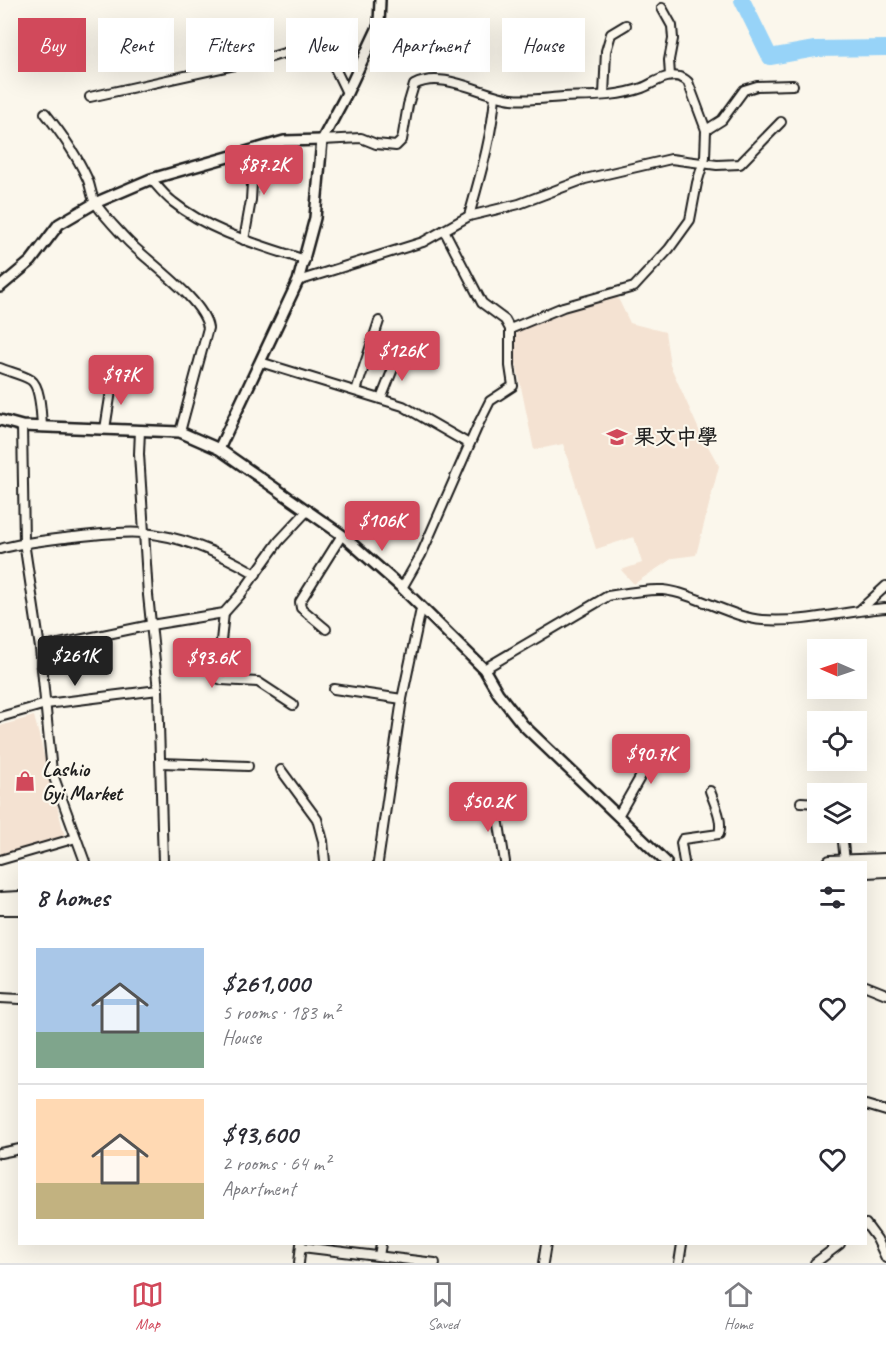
<!DOCTYPE html>
<html lang="en">
<head>
<meta charset="utf-8">
<style>
  :root { --surface:#fff; --page:#f7f7f7; --text:#2b2b33; --muted:#7c7c81; --line:#e1e1e2; --accent:#d1495b }
  body { margin:0; font-family:Caveat,"LXGW WenKai TC",sans-serif; background:var(--page); color:var(--text); height:100vh; display:flex; flex-direction:column; font-size:22px; white-space:nowrap }
  * { box-sizing:border-box; margin:0 }
  p { font-size:20px; color:var(--muted) }
  .icon { flex:none; width:33px; height:33px; fill:none; stroke:currentColor; stroke-width:2; stroke-linecap:round; stroke-linejoin:round }
  .map { position:relative; flex:1; overflow:hidden }
  .side { position:absolute; left:18px; top:861px; width:849px; height:384px; display:flex; flex-direction:column; background:var(--surface); border-radius:0px; box-shadow:0 6px 24px #0002 }
  .side>* { flex:none }
  .top-card { position:absolute; left:18px; top:18px; width:850px; height:54px; display:flex; gap:12px }
  .needle { width:39px; rotate:272deg }
  .controls { position:absolute; left:807px; top:639px; display:grid; gap:12px }
  .controls a { display:grid; place-items:center; width:60px; height:60px; border-radius:0px; background:var(--surface); box-shadow:0 6px 24px #0002; font-size:30px }
  .price { position:absolute; translate:-50% -51px; padding:0 14px; border-radius:6px; background:var(--accent); color:#fff; font-size:20px; line-height:39px; filter:drop-shadow(0 2px 3px #0008) }
  .price::after { content:''; position:absolute; left:50%; top:36px; width:18px; height:14px; margin-left:-9px; background:inherit; clip-path:polygon(0 0,100% 0,50% 100%) }
  .price.selected { background:#222; color:#fff }
  ul { padding:0; list-style:none }
  li { display:flex; align-items:center; gap:18px; height:150px; padding:0 18px }
  li+li { border-top:2px solid var(--line) }
  li span { display:grid; place-items:center; flex:none; width:168px; height:120px; border-radius:0px; color:#555 }
  li>.icon { margin-inline-start:auto }
  span .icon { width:72px; height:72px; fill:#fffc; stroke-width:1 }
  li b { font-size:26px }
  h2 { display:flex; justify-content:space-between; align-items:center; height:72px; padding:0 18px; font-size:26px }
  .chip { padding:0 21px; border-radius:0px; background:var(--surface); box-shadow:0 6px 24px #0002; font-size:21px; line-height:54px }
  .chip.selected { background:var(--accent); color:#fff }
  .tabs { display:flex; justify-content:space-around; align-items:center; height:84px; border-top:2px solid var(--line); background:var(--surface); font-size:16px; color:var(--muted) }
  .tabs a { display:grid; justify-items:center; gap:3px }
  .tabs .selected { color:var(--accent) }
  .map>svg:first-child { display:block }
</style>
</head>
<body>
<div class="map">
<svg width="886" height="1263" viewBox="0 0 886 1263">
  <rect width="100%" height="100%" fill="#fbf7ec"/>
  <filter id="ink" filterUnits="userSpaceOnUse"><feTurbulence type="fractalNoise" baseFrequency=".0167" numOctaves="2"/><feDisplacementMap in="SourceGraphic" scale="12" xChannelSelector="R" yChannelSelector="G"/><feConvolveMatrix kernelMatrix="1 2 1 2 8 2 1 2 1" color-interpolation-filters="sRGB"/></filter>
  <g filter="url(#ink)">
    <g fill="#f4e2d2">
      <polygon points="616,294 630,323 665,332 670,365 699,430 719,466 696,555 673,558 634,584 621,570 642,563 634,537 596,549 563,444 534,450 512,343 518,331 531,325"/>
      <polygon points="34,716 65,837 0,856 0,726"/>
    </g>
    <g fill="none" stroke-linecap="round" stroke-linejoin="round">
      <polyline stroke="#97d3f8" stroke-width="16" points="742,0 770,57 815,49 886,48"/>
      <g stroke="#1c1c1c" stroke-width="12">
        <g id="minor">
          <polyline points="662,8 672,26 673,39 669,60 670,76"/>
          <polyline points="604,95 606,51 611,34 626,25"/>
          <polyline points="90,97 271,57 315,44 319,44 328,54 347,93"/>
          <path d="M45 113C62 134 76 154 87 178 91 186 91 197 96 204 104 216 116 228 126 239 146 261 204 299 208 328L180 432"/>
          <polyline points="706,130 722,120 744,90 757,86 793,85"/>
          <path d="M322 140 361 138 376 144 396 146 402 140 408 105 414 85C443 69 483 96 512 99 529 101 547 98 563 97 589 96 617 97 642 88 650 85 658 79 667 77 675 75 683 77 688 82L706 130 705 157 697 183 690 220 669 249 634 287 563 307 510 329 505 320 482 303 444 230"/>
          <path d="M151 179C158 187 165 196 173 202 210 232 260 245 305 260"/>
          <path d="M469 216C480 176 492 137 495 96"/>
          <polyline points="244,240 251,200 254,149"/>
          <polyline points="298,281 423,242 469,216 519,204 585,179 671,159 717,165 740,164 781,122"/>
          <polyline points="260,362 403,406 469,444"/>
          <path d="M0 368C10 372 23 375 31 380 41 387 41 415 42 426"/>
          <polyline points="356,391 379,321"/>
          <polyline points="381,399 398,356"/>
          <polyline points="22,426 24,542 40,648 52,772 85,862"/>
          <polyline points="105,429 111,391 117,378"/>
          <polyline points="140,430 139,454 148,595 158,690 163,862"/>
          <path d="M0 549C24 542 48 540 73 537 96 535 120 531 143 533 183 536 222 554 256 574"/>
          <polyline points="402,588 421,555 479,423 490,401 513,386 510,366 510,329"/>
          <polyline points="860,610 886,586"/>
          <polyline points="224,613 217,678 222,680 258,682 293,705"/>
          <polyline points="326,629 301,608 300,602 342,535"/>
          <polyline points="40,648 151,625 224,613 241,594 279,541 308,510"/>
          <path d="M484 669 608 596C626 593 645 589 663 590 694 593 732 618 763 620 805 623 845 611 886 608"/>
          <polyline points="334,689 402,699"/>
          <polyline points="0,717 46,704 158,690"/>
          <polyline points="161,763 248,766"/>
          <polyline points="281,770 317,819 323,841 325,862"/>
          <polyline points="495,799 505,862"/>
          <polyline points="801,802 818,803"/>
          <polyline points="618,816 646,767 657,741"/>
          <polyline points="842,832 845,862"/>
          <polyline points="0,860 76,838"/>
          <polyline points="378,862 402,699 421,609"/>
          <path d="M684 862 681 843 683 839 719 834C723 820 715 805 710 791"/>
          <polyline points="866,986 886,994"/>
          <polyline points="0,998 20,999"/>
          <polyline points="866,1105 886,1111"/>
          <polyline points="0,1153 20,1149"/>
          <polyline points="866,1224 877,1239 886,1258"/>
          <polyline points="302,1247 435,1263"/>
          <polyline points="379,1256 381,1244"/>
          <polyline points="299,1263 301,1244"/>
          <polyline points="543,1263 546,1244"/>
          <polyline points="679,1263 682,1244"/>
          <polyline points="815,1263 840,1244"/>
        </g>
      </g>
      <g stroke="#1c1c1c" stroke-width="14">
        <g id="tertiary">
          <polyline points="0,287 31,261 59,224 95,203 151,179 284,141 322,140"/>
          <polyline points="0,420 22,426 180,432 219,449 342,535 402,588 484,669 498,693 523,725 666,862"/>
          <polyline points="219,449 298,281 315,218 322,140 347,93 379,25 380,0"/>
        </g>
      </g>
      <g stroke="#1c1c1c" stroke-width="16">
        <g id="primary">
          <polyline points="830,862 886,860"/>
          <polyline points="866,871 886,870"/>
          <polyline points="0,899 20,898"/>
          <polyline points="0,908 20,908"/>
        </g>
      </g>
      <use href="#minor" stroke="#fbf7ec" stroke-width="8"/>
      <use href="#tertiary" stroke="#fbf7ec" stroke-width="9"/>
      <use href="#primary" stroke="#fbf7ec" stroke-width="12"/>
    </g>
  </g>
  <defs>
    <g id="school-bare" transform="scale(1.62)"><path d="M0-5L7-2L0 1L-7-2ZM-4 1L0 2.5L4 1V4Q0 6-4 4Z" fill="#d1495b" stroke="#fbf7ec" stroke-width="2.5" paint-order="stroke"/></g>
    <g id="shop-bare" transform="scale(1.62)"><path d="M-5-2.5h2.3a2.7 3.5 0 0 1 5.4 0H5L5.5 6h-11ZM-1.5-2.5h3a1.5 2.3 0 0 0-3 0Z" fill="#d1495b" stroke="#fbf7ec" stroke-width="2.5" paint-order="stroke"/></g>
  </defs>
  <g fill-rule="evenodd">
    <use href="#school-bare" x="617" y="437"/>
    <use href="#shop-bare" x="25" y="781"/>
  </g>
  <g text-anchor="middle" dominant-baseline="central" stroke-width="4.5" stroke-linejoin="round" paint-order="stroke">
    <g font-size="21" font-weight="bold" fill="#1c1c1c" stroke="#fbf7ec" text-anchor="start">
      <text x="634" y="437">果文中學</text>
      <text x="42" y="769">Lashio<tspan x="42" dy="24">Gyi Market</tspan></text>
    </g>
  </g>
</svg>
<div class="controls">
<a><svg class="needle" viewBox="-14 -14 28 28"><path d="M0-13l5 13h-10z" fill="#e53935"/><path d="M0 13l5-13h-10z" fill="#7c7c81"/></svg></a>
<a><svg class="icon" aria-label="locate" viewBox="0 0 24 24"><circle cx="12" cy="12" r="6"/><path d="M12 2v4M12 18v4M2 12h4M18 12h4"/></svg></a>
<a><svg class="icon" aria-label="layers" viewBox="0 0 24 24"><path d="M12 4l9 5-9 5-9-5zM3 14l9 5 9-5"/></svg></a>
</div>
<b class="price" style="left:264px;top:196px">$87.2K</b>
<b class="price" style="left:402px;top:382px">$126K</b>
<b class="price" style="left:121px;top:406px">$97K</b>
<b class="price" style="left:382px;top:552px">$106K</b>
<b class="price selected" style="left:75px;top:687px">$261K</b>
<b class="price" style="left:212px;top:689px">$93.6K</b>
<b class="price" style="left:651px;top:785px">$90.7K</b>
<b class="price" style="left:488px;top:833px">$50.2K</b>
<div class="top-card">
<a class="chip selected">Buy</a>
<a class="chip">Rent</a>
<a class="chip">Filters</a>
<a class="chip">New</a>
<a class="chip">Apartment</a>
<a class="chip">House</a>
</div>
<section class="side">
<h2>8 homes<svg class="icon" aria-label="filters" viewBox="0 0 24 24"><path d="M4 7h16M4 17h16"/><circle cx="9" cy="7" r="2"/><circle cx="15" cy="17" r="2"/></svg></h2>
<ul>
<li><span style="background:linear-gradient(#a9c7e8 70%,#7fa58c 0)"><svg class="icon" aria-label="home" viewBox="0 0 24 24"><path d="M3 11l9-7 9 7M6 9v11h12V9"/></svg></span><div><b>$261,000</b><p>5 rooms · 183 m²</p><p>House</p></div><svg class="icon" aria-label="heart" viewBox="0 0 24 24"><path d="M12 20l-8-8c-3-5 5-10 8-4 3-6 11-1 8 4z"/></svg></li>
<li><span style="background:linear-gradient(#ffd9b3 70%,#c2b280 0)"><svg class="icon" aria-label="home" viewBox="0 0 24 24"><path d="M3 11l9-7 9 7M6 9v11h12V9"/></svg></span><div><b>$93,600</b><p>2 rooms · 64 m²</p><p>Apartment</p></div><svg class="icon" aria-label="heart" viewBox="0 0 24 24"><path d="M12 20l-8-8c-3-5 5-10 8-4 3-6 11-1 8 4z"/></svg></li>
</ul>
</section>
</div>
<nav class="tabs">
<a class="selected"><svg class="icon" aria-label="map" viewBox="0 0 24 24"><path d="M3 6l6-2 6 2 6-2v14l-6 2-6-2-6 2zM9 4v14M15 6v14"/></svg>Map</a>
<a><svg class="icon" aria-label="saved" viewBox="0 0 24 24"><path d="M7 4h10v16l-5-4-5 4z"/></svg>Saved</a>
<a><svg class="icon" aria-label="home" viewBox="0 0 24 24"><path d="M3 11l9-7 9 7M6 9v11h12V9"/></svg>Home</a>
</nav>
</body>
</html>
